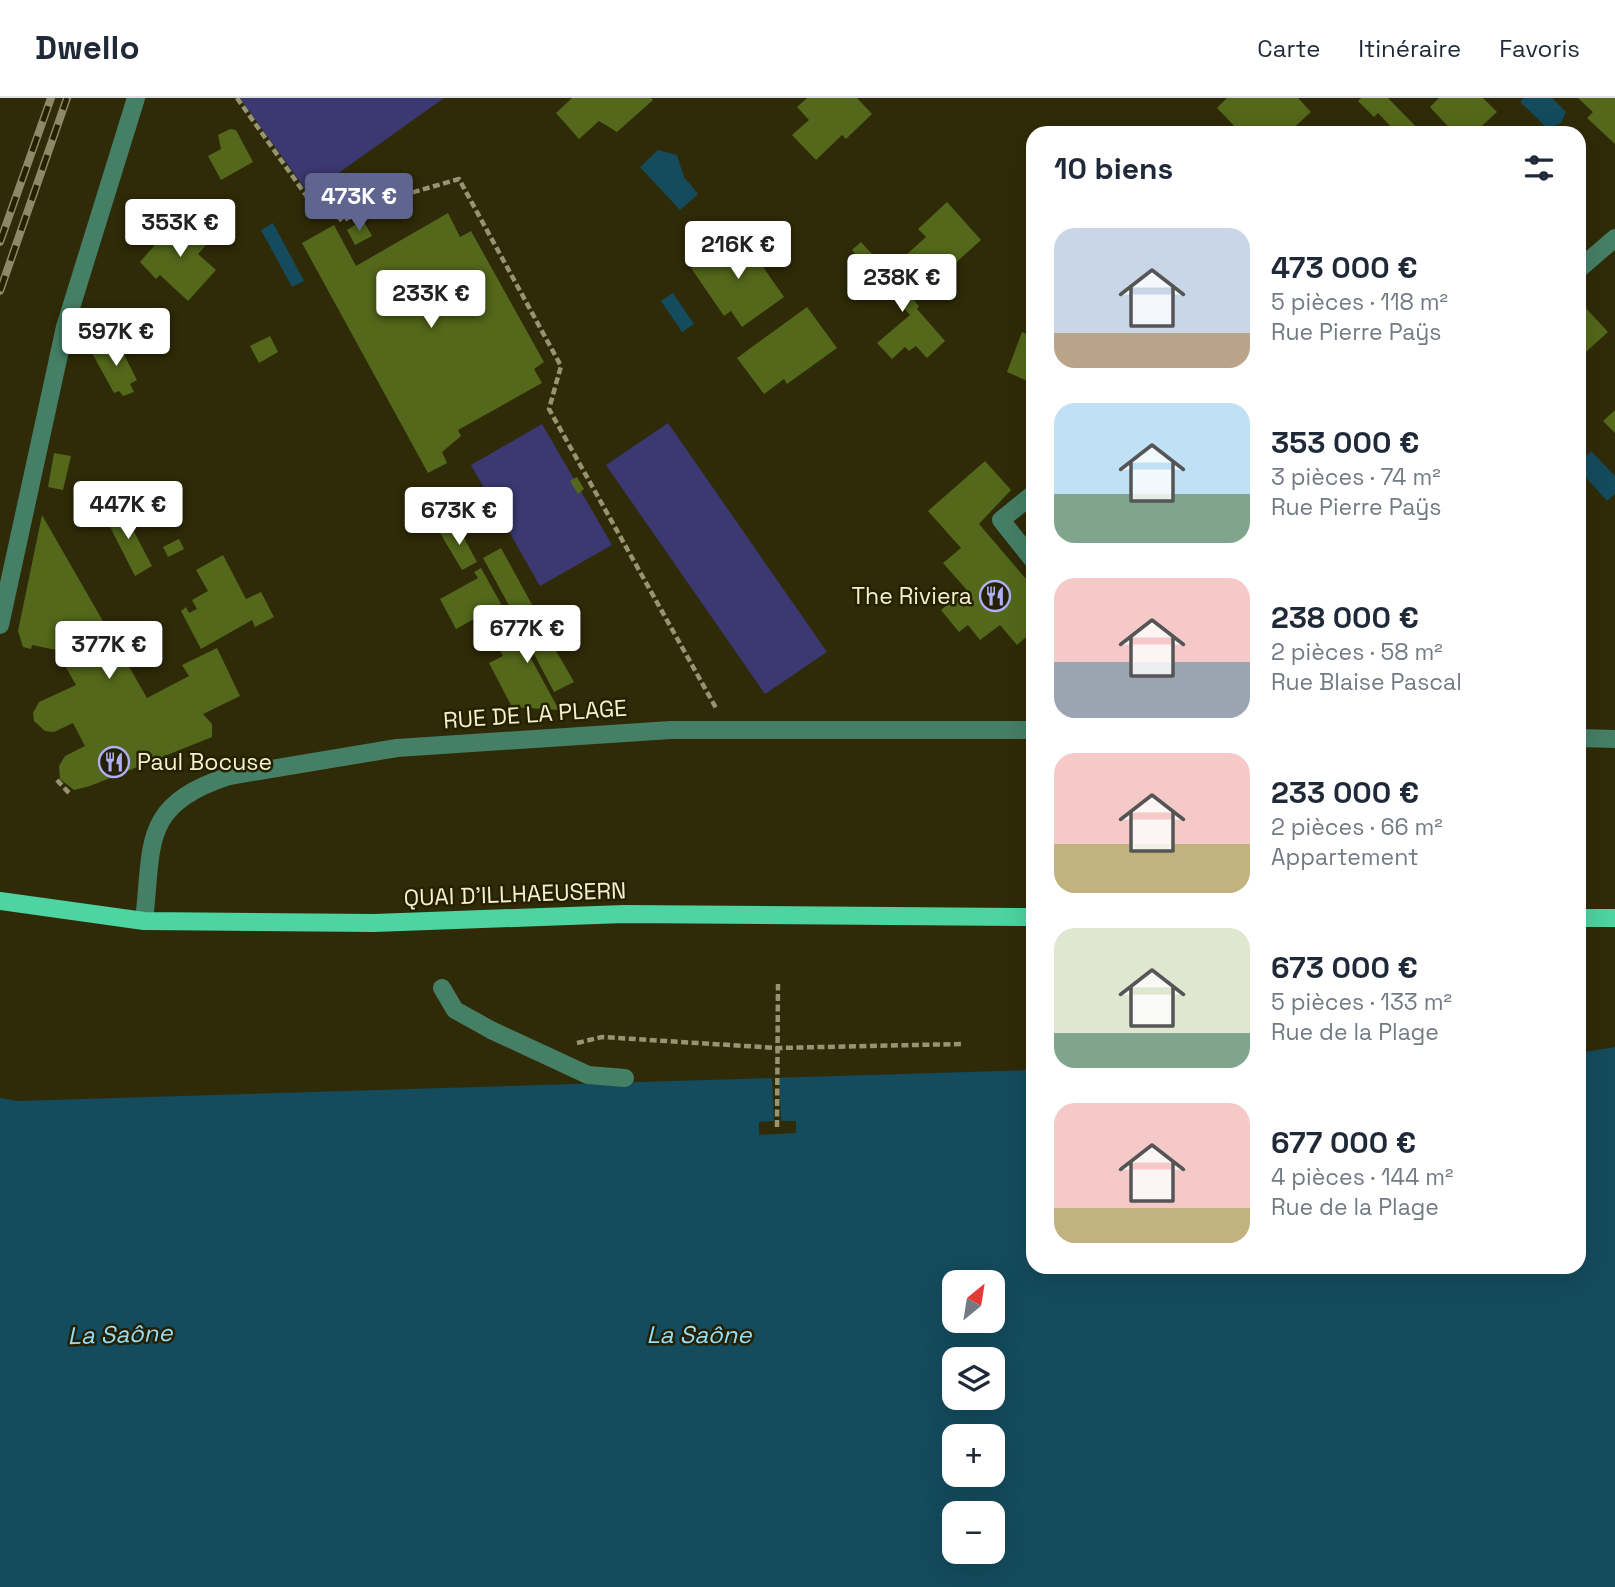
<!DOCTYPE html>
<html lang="fr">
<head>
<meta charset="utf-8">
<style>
  :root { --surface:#fff; --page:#f2f2f3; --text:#1f2937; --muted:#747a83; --line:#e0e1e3; --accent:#5f658f }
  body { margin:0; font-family:"Space Grotesk",sans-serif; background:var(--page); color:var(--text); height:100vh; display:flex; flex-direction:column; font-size:26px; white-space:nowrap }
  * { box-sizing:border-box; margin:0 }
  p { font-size:23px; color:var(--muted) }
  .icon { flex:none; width:38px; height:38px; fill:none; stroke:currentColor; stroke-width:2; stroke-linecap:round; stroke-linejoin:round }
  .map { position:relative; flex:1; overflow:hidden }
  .side { position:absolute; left:1026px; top:28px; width:560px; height:1148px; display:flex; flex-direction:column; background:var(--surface); border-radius:21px; box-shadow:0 7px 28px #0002 }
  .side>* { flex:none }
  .needle { width:46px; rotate:30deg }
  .controls { position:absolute; left:942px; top:1172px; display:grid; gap:14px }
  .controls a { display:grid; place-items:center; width:63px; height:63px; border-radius:14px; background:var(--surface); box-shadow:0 7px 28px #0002; font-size:35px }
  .price { position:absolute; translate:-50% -60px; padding:0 16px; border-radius:7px; background:#fff; color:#222; font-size:23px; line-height:46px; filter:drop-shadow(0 2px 4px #0008) }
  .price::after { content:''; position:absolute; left:50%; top:42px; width:21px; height:16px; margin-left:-10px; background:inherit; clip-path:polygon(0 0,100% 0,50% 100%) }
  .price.on { background:var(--accent); color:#fff }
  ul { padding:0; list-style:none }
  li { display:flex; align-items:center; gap:21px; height:175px; padding:0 28px }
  li span { display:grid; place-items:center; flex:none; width:196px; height:140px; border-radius:21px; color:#555 }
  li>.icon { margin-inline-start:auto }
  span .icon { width:84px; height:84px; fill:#fffc; stroke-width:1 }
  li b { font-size:30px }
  h2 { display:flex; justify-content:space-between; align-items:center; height:84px; padding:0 28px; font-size:30px }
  header { display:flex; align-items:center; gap:42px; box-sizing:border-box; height:98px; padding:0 35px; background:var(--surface); border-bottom:2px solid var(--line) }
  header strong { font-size:33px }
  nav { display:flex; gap:38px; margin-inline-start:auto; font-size:24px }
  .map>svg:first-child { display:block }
</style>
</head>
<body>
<header>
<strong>Dwello</strong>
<nav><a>Carte</a><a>Itinéraire</a><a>Favoris</a></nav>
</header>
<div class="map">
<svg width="1615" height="1489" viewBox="0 0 1615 1489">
  <rect width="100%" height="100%" fill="#2f2b08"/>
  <g fill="#3c3972">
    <polygon points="240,0 444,0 309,96"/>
    <polygon points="668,325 827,554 765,596 606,367"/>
    <polygon points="542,326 612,447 540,488 471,367"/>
  </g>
  <g fill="#144b5d" fill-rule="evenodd">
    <polygon points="1524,0 1552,0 1566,14 1561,25 1548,31 1520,4"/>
    <polygon points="658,52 677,57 684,79 698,96 680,112 640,69"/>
    <polygon points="273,125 304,183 292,189 261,132"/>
    <polygon points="673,195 694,226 682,234 661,203"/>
    <polygon points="1591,353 1615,378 1615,396 1607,403 1579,372 1579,365"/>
    <path d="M1615 949V1489H0V1000L17 1003 1032 972V1169H1578L1579 955ZM954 1185H992V1223H954ZM954 1262H992V1300H954ZM954 1339H992V1377H954ZM954 1416H992V1454H954Z"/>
  </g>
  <polygon fill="#2f2b08" points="772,980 779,980 781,1023 796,1023 796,1035 759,1037 759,1024 774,1023"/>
  <g fill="#53681a">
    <polygon points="572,0 651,0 653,2 617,34 599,23 579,41 556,15"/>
    <polygon points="807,0 857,0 872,16 846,41 842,37 816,62 792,37 809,22 797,9"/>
    <polygon points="1227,0 1298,0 1311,14 1288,35 1241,35 1217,10"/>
    <polygon points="1361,0 1388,0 1422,35 1397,35 1378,15 1374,19 1358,3"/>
    <polygon points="1439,0 1483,0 1497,14 1474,35 1454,35 1430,9"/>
    <polygon points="1578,0 1615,0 1615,46 1587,20 1593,14"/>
    <polygon points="230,31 236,32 253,64 221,82 208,58 221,51 218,37"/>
    <polygon points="947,104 981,142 931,187 905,158 926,139 918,131"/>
    <polygon points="448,115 460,139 471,133 544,264 534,271 542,285 458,332 461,338 442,354 447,365 428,375 302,145 334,127 356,168"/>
    <polygon points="180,118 208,145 198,156 216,172 188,203 160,177 156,181 140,164"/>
    <polygon points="363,122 372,138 355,147 347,132"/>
    <polygon points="740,136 784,199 742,229 731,213 724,218 691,170"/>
    <polygon points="861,144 919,208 917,211 945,243 927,260 916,248 909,253 905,249 892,261 877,245 910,217 852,152"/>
    <polygon points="1584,208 1608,234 1578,261 1578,213"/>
    <polygon points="807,209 837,250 787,286 784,281 764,296 737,260"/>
    <polygon points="1022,234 1032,238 1032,285 1007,274"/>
    <polygon points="270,238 278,254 259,265 250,248"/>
    <polygon points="116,241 137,282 130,286 134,294 123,298 119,293 114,295 92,255"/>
    <polygon points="1615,312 1615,335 1603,323"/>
    <polygon points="54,355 71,358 63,392 48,389"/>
    <polygon points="985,363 1011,392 979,426 1032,488 1032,534 1017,547 1000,527 980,542 968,527 959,534 941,512 966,491 943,465 961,450 928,413"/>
    <polygon points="577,379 584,391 578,396 570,383"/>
    <polygon points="121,409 152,468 135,478 104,417"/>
    <polygon points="42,417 147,600 189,578 182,567 217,550 240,598 203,616 212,626 212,639 90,688 74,692 60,681 59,668 65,658 85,648 73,625 54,634 45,633 34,623 33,615 39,604 76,587 56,552 32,547 31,551 23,549 18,533"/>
    <polygon points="457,427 477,464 462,472 440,435"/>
    <polygon points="179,441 184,451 168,459 163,449"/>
    <polygon points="501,450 536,514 518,524 483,460"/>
    <polygon points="223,457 246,501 261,494 274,519 255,529 252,522 201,551 181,513 186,509 189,515 197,511 192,502 208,493 196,472"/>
    <polygon points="481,470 501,506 456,531 440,501 478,480 474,474"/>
    <polygon points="505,514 516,535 525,529 527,533 540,525 574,584 554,594 533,554 529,557 559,612 512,609 489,565 503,558 485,525"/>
  </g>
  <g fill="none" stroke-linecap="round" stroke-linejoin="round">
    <g stroke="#979472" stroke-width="4.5" stroke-dasharray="7 3.5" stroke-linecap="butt">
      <polyline points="237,0 308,100 389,77 337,117 342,123 376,105 459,81 561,268 549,311 716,610"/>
      <polyline points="57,682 69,695"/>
      <polyline points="577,945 602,939 777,950 961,946"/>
      <polyline points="777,1029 778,886"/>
    </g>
    <g stroke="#457f65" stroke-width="18">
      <polyline points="1578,172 1615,140"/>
      <polyline points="1032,397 1001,422 1032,461"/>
      <polyline points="0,527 65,229 136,0"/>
      <polyline points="1578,640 1615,641"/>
      <path d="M144 823C153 744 141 707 229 678L397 650 671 632H1032"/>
      <polyline points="442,890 455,912 491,932 588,977 625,980"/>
    </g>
    <g stroke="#4dd4a0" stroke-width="18">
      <polyline points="0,803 144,823 374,825 624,816 1032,819"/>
      <polyline points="1578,820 1615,820"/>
    </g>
    <g stroke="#8c8967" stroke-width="8">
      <g id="rail">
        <polyline points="0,144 51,0"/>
        <polyline points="0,193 67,0"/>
      </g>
    </g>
    <use href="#rail" stroke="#252100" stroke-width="5" stroke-dasharray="16" stroke-linecap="butt"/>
  </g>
  <defs>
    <g id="restaurant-ring" transform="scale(1.575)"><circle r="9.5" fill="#252100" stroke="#aeaefa" stroke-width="1.5"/><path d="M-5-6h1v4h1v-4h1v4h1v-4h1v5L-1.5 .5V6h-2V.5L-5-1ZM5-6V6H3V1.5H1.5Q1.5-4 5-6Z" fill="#aeaefa"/></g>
  </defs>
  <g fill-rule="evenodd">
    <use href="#restaurant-ring" x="995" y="498"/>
    <use href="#restaurant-ring" x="114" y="664"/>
  </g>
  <g text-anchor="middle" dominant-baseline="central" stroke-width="5" stroke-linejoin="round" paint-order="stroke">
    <g font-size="23" fill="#f3f1d0" stroke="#252100" text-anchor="end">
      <text x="972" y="498">The Riviera</text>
      <text x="137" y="664" text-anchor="start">Paul Bocuse</text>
    </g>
    <g font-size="23" fill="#f3f1d0" stroke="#252100">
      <text transform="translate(535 616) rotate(-4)">RUE DE LA PLAGE</text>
      <text transform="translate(515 796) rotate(-2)">QUAI D'ILLHAEUSERN</text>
    </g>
    <g font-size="24" font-style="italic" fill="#94ddf8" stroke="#252100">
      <text transform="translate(120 1236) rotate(-2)">La Saône</text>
      <text x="699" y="1236">La Saône</text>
    </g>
  </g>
</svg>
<div class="controls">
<a><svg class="needle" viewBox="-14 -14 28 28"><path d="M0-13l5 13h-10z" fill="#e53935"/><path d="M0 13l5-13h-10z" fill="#747a83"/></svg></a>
<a><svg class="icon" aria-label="layers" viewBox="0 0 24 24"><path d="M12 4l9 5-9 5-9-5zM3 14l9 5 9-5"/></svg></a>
<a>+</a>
<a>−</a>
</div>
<b class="price on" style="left:359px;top:135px">473K €</b>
<b class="price" style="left:180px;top:161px">353K €</b>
<b class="price" style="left:738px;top:183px">216K €</b>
<b class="price" style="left:902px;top:216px">238K €</b>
<b class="price" style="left:431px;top:232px">233K €</b>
<b class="price" style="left:116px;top:270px">597K €</b>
<b class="price" style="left:128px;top:443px">447K €</b>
<b class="price" style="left:459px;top:449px">673K €</b>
<b class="price" style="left:527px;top:567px">677K €</b>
<b class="price" style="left:109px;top:583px">377K €</b>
<section class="side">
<h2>10 biens<svg class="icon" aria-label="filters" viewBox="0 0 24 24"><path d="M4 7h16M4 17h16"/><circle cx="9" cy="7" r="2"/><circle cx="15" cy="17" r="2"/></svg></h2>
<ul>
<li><span style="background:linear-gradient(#c9d6e8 75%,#b9a48a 0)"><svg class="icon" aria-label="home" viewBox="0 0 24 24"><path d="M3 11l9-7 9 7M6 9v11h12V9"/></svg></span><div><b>473 000 €</b><p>5 pièces · 118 m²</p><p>Rue Pierre Paÿs</p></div></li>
<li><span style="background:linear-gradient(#bfe0f5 65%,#7fa58c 0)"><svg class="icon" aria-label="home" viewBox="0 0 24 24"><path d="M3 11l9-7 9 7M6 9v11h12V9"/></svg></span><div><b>353 000 €</b><p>3 pièces · 74 m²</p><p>Rue Pierre Paÿs</p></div></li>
<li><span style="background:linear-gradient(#f6c9c9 60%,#9aa5b1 0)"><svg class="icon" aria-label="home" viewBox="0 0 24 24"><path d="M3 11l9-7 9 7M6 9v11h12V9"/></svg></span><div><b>238 000 €</b><p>2 pièces · 58 m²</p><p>Rue Blaise Pascal</p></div></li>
<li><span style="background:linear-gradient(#f6c9c9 65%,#c2b280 0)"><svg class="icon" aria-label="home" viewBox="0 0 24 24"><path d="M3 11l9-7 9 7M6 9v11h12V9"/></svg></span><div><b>233 000 €</b><p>2 pièces · 66 m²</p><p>Appartement</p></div></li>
<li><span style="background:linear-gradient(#dfe7d0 75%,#7fa58c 0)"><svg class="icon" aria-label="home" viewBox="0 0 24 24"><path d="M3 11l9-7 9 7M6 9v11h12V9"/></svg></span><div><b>673 000 €</b><p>5 pièces · 133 m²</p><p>Rue de la Plage</p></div></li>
<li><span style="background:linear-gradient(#f6c9c9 75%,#c2b280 0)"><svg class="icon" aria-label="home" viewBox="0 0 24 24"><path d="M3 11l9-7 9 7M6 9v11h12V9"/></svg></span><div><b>677 000 €</b><p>4 pièces · 144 m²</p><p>Rue de la Plage</p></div></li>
</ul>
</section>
</div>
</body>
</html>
